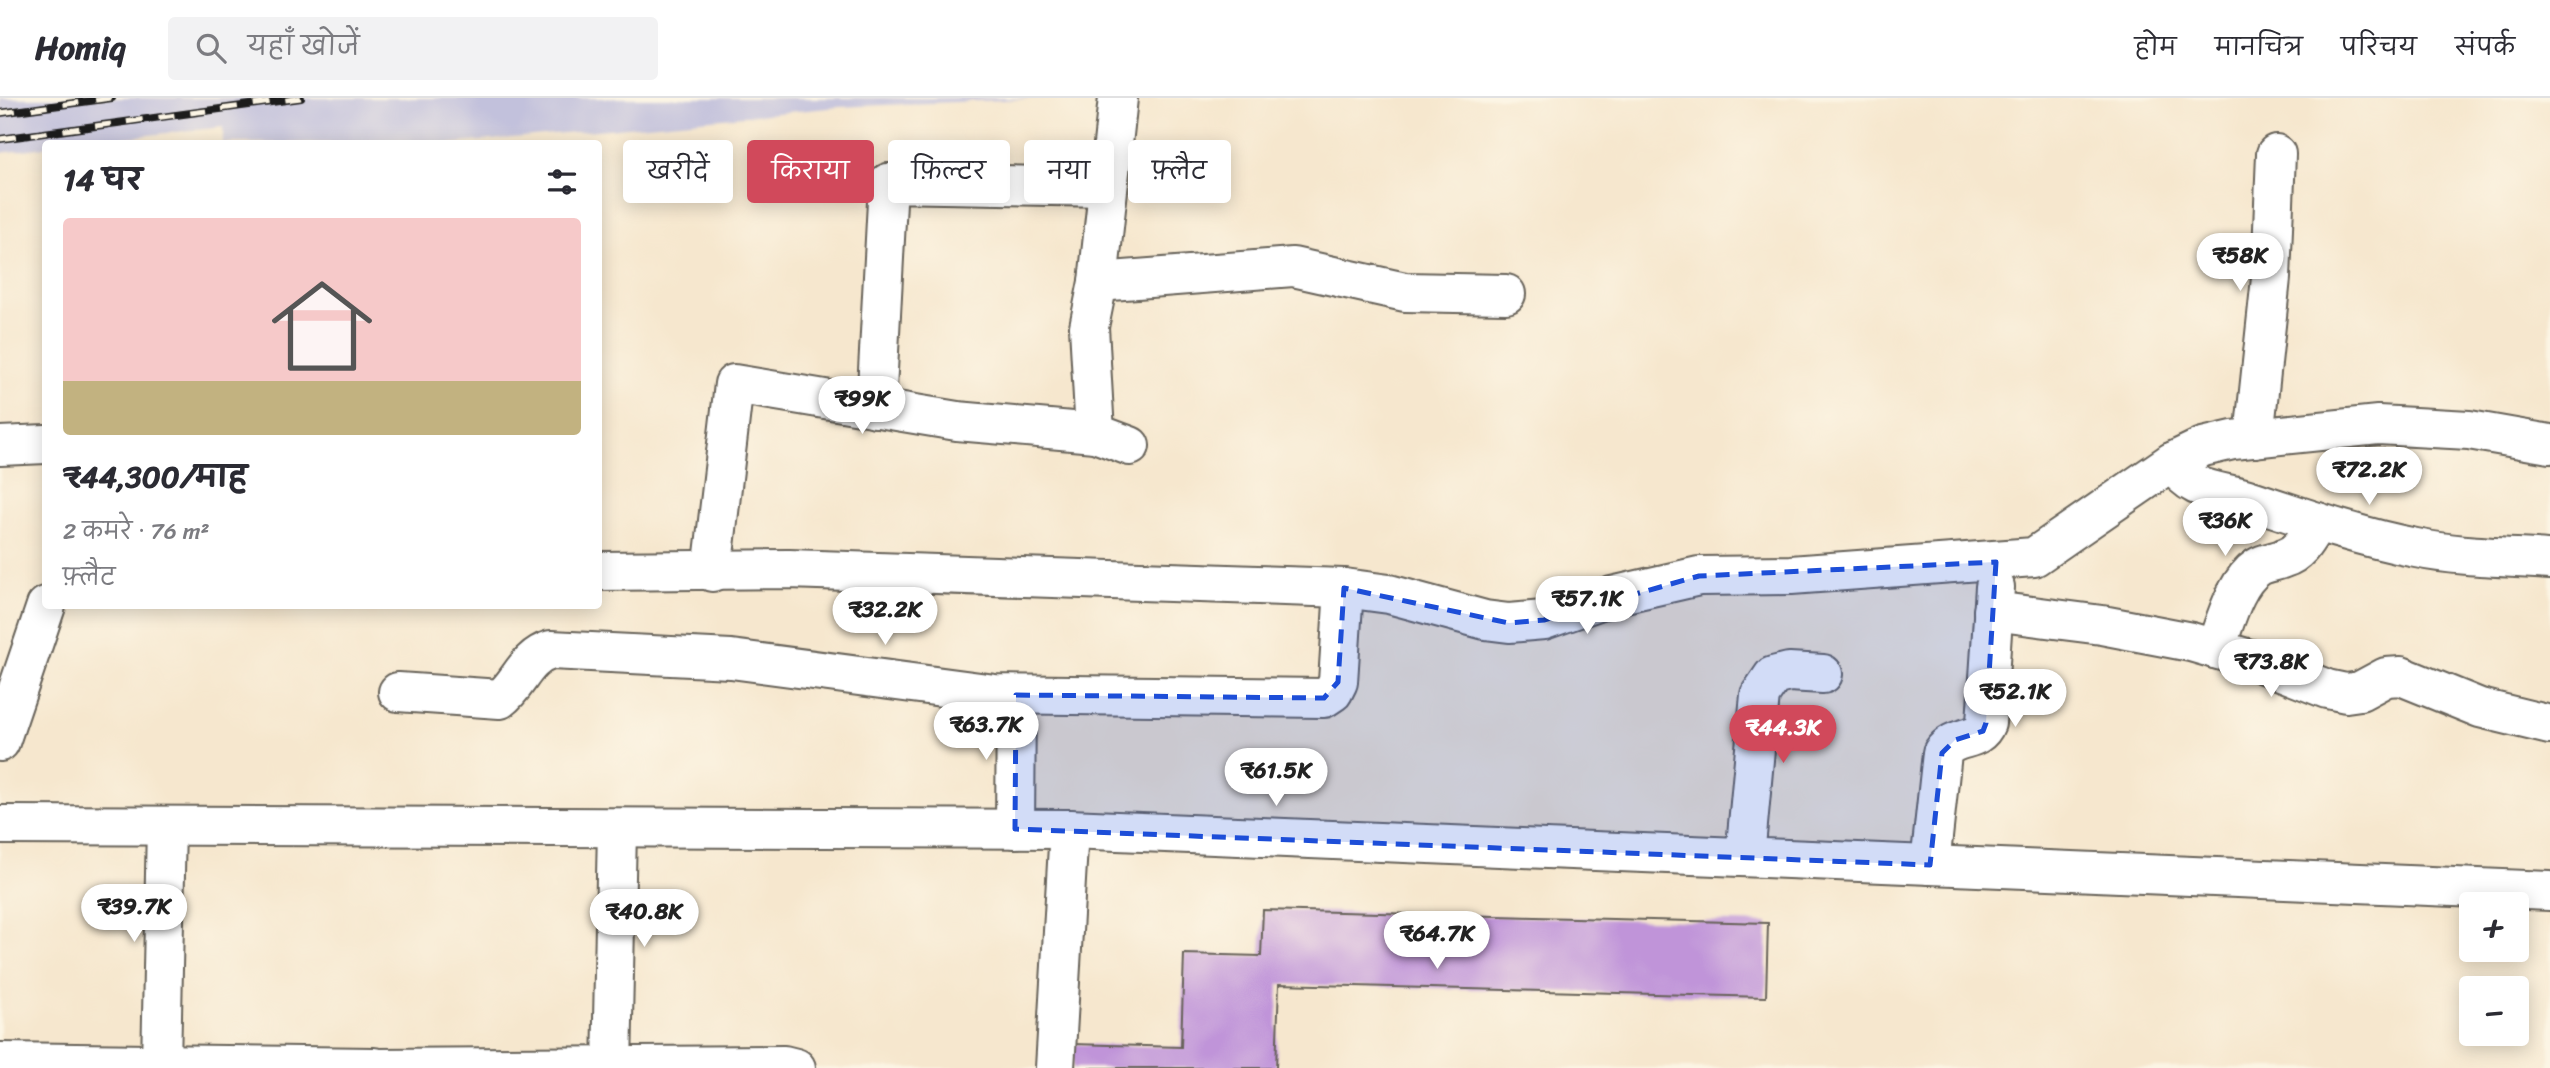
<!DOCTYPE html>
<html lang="hi">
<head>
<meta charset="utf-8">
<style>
  :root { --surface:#fff; --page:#f2f2f3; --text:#2b2b33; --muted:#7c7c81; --line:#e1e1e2; --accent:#d1495b }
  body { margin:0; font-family:Sriracha,"Playpen Sans Deva",sans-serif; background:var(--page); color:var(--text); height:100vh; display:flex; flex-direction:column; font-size:26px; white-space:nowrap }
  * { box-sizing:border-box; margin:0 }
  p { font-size:23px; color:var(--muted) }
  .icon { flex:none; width:38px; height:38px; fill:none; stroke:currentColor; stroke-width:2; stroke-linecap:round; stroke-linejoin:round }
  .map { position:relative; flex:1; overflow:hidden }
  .sheet { position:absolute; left:42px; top:42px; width:560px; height:469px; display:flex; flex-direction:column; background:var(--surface); border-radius:7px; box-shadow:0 4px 18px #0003 }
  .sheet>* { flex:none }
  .guide { position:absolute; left:623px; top:42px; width:665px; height:63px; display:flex; gap:14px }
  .fabs { position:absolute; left:2459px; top:794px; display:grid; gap:14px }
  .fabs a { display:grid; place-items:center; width:70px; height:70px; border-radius:7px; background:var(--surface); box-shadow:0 4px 18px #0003; font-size:35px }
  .price { position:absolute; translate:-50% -60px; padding:0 16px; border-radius:24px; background:#fff; color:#222; font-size:23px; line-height:46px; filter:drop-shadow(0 2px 4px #0008) }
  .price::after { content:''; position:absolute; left:50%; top:42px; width:21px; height:16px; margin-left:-10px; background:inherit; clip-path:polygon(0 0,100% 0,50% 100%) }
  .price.active { background:var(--accent); color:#fff }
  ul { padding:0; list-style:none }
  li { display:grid; align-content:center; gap:14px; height:371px; padding:0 21px }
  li+li { border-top:2px solid var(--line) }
  li span { display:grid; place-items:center; height:217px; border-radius:7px; color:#555 }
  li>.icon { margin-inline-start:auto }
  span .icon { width:126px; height:126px; fill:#fffc; stroke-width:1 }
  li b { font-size:30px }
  h2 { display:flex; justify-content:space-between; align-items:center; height:84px; padding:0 21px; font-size:30px }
  .tag { padding:0 24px; border-radius:7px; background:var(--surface); box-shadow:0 4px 18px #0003; font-size:24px; line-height:63px }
  .tag.active { background:var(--accent); color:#fff }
  header { display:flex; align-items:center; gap:42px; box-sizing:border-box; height:98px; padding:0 35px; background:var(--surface); border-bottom:2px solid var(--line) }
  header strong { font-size:33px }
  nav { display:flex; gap:38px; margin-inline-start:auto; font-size:24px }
  .search { width:490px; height:63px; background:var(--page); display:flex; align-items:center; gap:18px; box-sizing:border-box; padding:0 24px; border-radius:7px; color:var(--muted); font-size:26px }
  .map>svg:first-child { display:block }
</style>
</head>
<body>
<header>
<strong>Homiq</strong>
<div class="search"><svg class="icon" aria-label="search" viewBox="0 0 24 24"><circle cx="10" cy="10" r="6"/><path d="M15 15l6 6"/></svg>यहाँ खोजें</div>
<nav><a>होम</a><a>मानचित्र</a><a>परिचय</a><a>संपर्क</a></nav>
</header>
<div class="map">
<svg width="2550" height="970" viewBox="0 0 2550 970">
  <rect width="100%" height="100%" fill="#fcf5e5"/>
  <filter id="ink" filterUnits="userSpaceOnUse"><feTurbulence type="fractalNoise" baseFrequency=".0143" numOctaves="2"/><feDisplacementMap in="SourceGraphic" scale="14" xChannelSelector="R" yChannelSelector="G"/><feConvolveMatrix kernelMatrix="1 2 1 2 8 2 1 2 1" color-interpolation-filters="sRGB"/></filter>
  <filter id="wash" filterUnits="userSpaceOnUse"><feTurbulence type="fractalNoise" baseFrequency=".00686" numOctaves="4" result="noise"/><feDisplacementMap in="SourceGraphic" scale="28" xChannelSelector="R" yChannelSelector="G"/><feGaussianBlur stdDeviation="1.57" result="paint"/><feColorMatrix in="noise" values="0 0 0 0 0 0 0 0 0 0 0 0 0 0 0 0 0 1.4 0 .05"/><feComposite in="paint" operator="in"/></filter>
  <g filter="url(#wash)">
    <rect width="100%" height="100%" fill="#f6e7ce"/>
    <polygon fill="#c2c1dc" points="0,0 1050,0 839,9 450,46 223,45 223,29 75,45 46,46 45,49 0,55"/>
    <g id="blocks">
      <polygon fill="#c094d9" points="1263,812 1768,825 1766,899 1279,886 1276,970 1073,970 1073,946 1181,949 1184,856 1261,858"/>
    </g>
  </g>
  <g filter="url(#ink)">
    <use href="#blocks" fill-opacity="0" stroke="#68635a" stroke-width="2"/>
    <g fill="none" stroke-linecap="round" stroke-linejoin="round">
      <g stroke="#68635a" stroke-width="42">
        <g id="minor">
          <polyline points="1098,184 1293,169 1405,194 1506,196"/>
          <polyline points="876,310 888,85 1108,89"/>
          <polyline points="1095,335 1089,229 1098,184 1118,0"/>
          <polyline points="2254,340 2271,180 2276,56"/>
          <polyline points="0,348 46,346"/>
          <path d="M2172 364C2193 396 2217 391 2251 402 2305 420 2359 439 2416 450 2459 459 2506 459 2550 462"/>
          <polyline points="598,473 789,471 1344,490 1389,496 1485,522 1509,525 1544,522 1612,498 1699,478 1791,477 2034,459 2172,364 2203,349 2233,342 2378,327 2469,332 2550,346"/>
          <polyline points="712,474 734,286 957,323 1095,335 1130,348"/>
          <polyline points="1993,513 2102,527 2191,544 2253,562 2327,591 2346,595 2360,593 2386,579 2401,578 2480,610 2550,627"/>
          <path d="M2215 551C2225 526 2234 485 2258 469 2266 464 2276 464 2284 460 2301 455 2308 438 2317 424"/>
          <path d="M398 594 500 601C520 586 524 560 551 552L731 561 995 596 1324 600 1333 594 1338 584 1344 490"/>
          <polyline points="0,644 46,508"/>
          <polyline points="0,727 1069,731 2550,793"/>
          <polyline points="1015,731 1016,597"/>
          <polyline points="1745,759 1760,597 1773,578 1789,574 1823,576"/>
          <path d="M1930 767 1942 655C1955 635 1978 646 1986 625L1995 489"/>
          <polyline points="0,964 374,969"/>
          <polyline points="161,966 166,728"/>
          <polyline points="374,970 784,967 796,970"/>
          <polyline points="612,970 617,731"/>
          <polyline points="1055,970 1069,731"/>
        </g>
      </g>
      <use href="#minor" stroke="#fff" stroke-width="38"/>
      <g stroke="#1c1c1c" stroke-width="8">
        <g id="rail">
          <polyline points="0,15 112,0"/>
          <polyline points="0,41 301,0"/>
        </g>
      </g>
      <use href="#rail" stroke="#fcf5e5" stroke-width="5" stroke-dasharray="16" stroke-linecap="butt"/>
    </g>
  </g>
  <path fill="#1d4ed8" fill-opacity="0.2" stroke="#1d4ed8" stroke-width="5" stroke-dasharray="14 9" stroke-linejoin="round" d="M1996 464 1986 625 1983 633 1955 642 1942 655 1930 767 1015 731 1016 597 1324 600 1338 584 1344 490 1509 525 1544 522 1699 478Z"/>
</svg>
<div class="fabs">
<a>+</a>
<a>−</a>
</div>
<b class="price" style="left:2240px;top:195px">₹58K</b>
<b class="price" style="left:862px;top:338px">₹99K</b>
<b class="price" style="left:2369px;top:409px">₹72.2K</b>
<b class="price" style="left:2225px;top:460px">₹36K</b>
<b class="price" style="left:1587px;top:538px">₹57.1K</b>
<b class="price" style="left:885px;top:549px">₹32.2K</b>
<b class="price" style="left:2271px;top:601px">₹73.8K</b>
<b class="price" style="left:2015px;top:631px">₹52.1K</b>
<b class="price" style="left:986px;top:664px">₹63.7K</b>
<b class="price active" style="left:1783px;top:667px">₹44.3K</b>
<b class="price" style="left:1276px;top:710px">₹61.5K</b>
<b class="price" style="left:134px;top:846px">₹39.7K</b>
<b class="price" style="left:644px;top:851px">₹40.8K</b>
<b class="price" style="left:1437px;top:873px">₹64.7K</b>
<div class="guide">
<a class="tag">खरीदें</a>
<a class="tag active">किराया</a>
<a class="tag">फ़िल्टर</a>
<a class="tag">नया</a>
<a class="tag">फ़्लैट</a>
</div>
<section class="sheet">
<h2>14 घर<svg class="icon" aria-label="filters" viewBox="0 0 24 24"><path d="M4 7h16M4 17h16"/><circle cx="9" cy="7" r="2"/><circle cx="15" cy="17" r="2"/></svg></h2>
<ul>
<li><span style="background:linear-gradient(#f6c9c9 75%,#c2b280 0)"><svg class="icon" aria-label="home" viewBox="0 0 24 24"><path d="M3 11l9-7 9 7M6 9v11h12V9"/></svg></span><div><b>₹44,300/माह</b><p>2 कमरे · 76 m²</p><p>फ़्लैट</p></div></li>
</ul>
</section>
</div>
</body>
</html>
